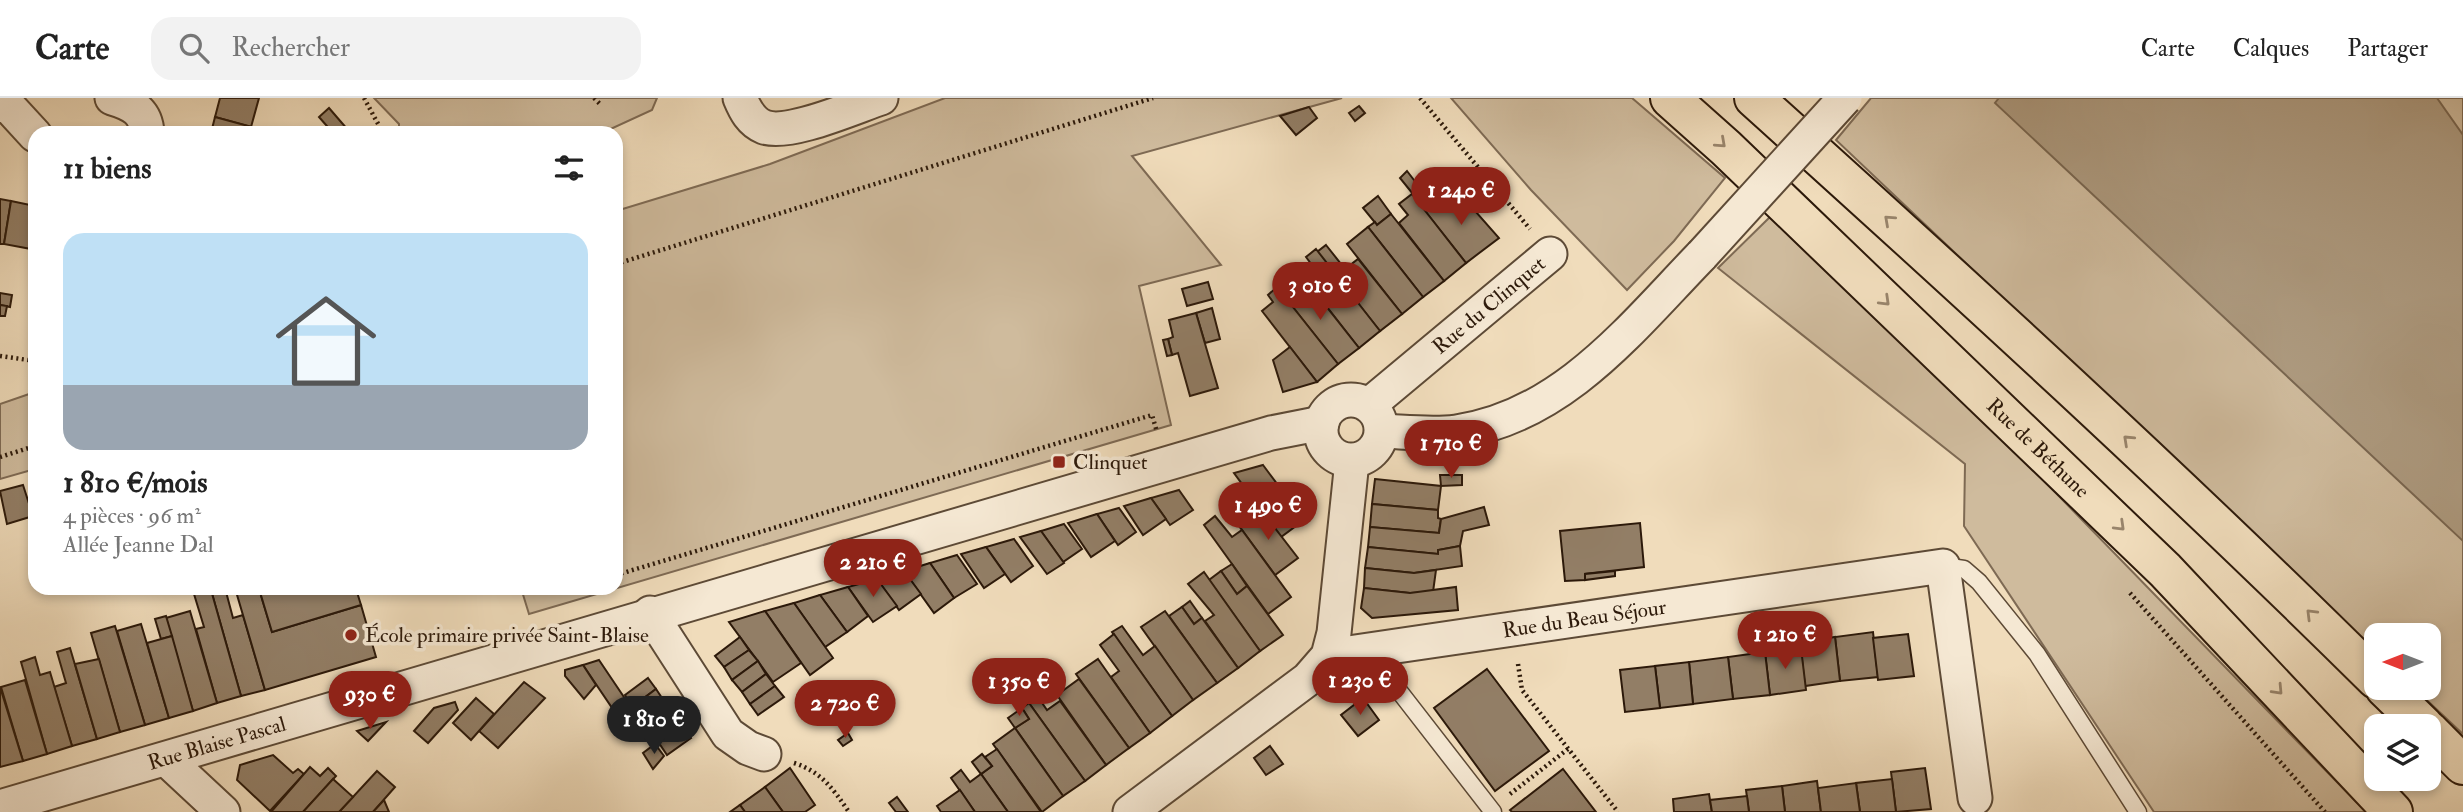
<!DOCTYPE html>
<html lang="fr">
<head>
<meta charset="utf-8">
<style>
  :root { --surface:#fff; --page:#f2f2f2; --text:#222; --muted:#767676; --line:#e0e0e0; --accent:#8f2418 }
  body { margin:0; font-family:"IM FELL Double Pica",serif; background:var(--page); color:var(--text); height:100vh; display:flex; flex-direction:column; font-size:26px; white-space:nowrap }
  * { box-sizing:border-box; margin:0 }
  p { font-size:23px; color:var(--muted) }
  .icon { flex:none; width:38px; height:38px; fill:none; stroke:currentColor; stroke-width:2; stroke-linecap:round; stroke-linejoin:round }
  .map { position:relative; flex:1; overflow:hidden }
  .sheet { position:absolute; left:28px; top:28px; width:595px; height:469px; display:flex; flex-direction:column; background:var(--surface); border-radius:21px; box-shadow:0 4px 10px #0003 }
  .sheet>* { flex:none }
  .needle { width:46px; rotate:270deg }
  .buttons { position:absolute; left:2364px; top:525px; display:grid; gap:14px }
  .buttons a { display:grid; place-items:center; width:77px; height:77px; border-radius:14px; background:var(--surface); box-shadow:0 4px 10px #0003; font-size:35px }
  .price { position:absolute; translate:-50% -60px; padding:0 16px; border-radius:24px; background:var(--accent); color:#fff; font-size:23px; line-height:46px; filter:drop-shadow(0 2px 4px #0008) }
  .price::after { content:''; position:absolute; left:50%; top:42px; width:21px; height:16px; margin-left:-10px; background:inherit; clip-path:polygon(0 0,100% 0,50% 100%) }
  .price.active { background:#222; color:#fff }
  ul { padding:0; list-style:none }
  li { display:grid; align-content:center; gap:14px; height:371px; padding:0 35px }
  li span { display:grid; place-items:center; height:217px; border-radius:21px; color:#555 }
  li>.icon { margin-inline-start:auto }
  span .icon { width:126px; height:126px; fill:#fffc; stroke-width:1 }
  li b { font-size:30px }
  h2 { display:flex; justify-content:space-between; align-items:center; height:84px; padding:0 35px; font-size:30px }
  header { display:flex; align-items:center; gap:42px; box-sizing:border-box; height:98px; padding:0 35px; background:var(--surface); border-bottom:2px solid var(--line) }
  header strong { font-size:33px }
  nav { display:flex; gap:38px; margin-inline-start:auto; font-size:24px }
  .search { width:490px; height:63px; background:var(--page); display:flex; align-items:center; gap:18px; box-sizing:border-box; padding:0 24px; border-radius:21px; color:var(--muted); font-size:26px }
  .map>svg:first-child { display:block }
</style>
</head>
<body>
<header>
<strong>Carte</strong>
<div class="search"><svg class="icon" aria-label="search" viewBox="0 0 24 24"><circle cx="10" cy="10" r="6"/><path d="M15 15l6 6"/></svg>Rechercher</div>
<nav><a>Carte</a><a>Calques</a><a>Partager</a></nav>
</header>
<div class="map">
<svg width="2463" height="714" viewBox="0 0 2463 714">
  <rect width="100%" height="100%" fill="#f0dcbb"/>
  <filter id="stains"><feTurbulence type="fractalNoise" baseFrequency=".00286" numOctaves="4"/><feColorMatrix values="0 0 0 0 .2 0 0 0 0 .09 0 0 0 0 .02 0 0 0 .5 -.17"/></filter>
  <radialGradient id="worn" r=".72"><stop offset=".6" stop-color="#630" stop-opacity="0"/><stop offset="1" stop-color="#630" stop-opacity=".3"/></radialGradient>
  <g fill="#cfbb9d" stroke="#7e6a54" stroke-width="2">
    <polygon points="374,0 657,0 652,12 602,35 399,35 399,26"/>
    <polygon points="945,0 1342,0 1132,58 1221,167 1139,188 1171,327 529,516 521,490 616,490 616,113 770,66"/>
    <polygon points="1451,0 1632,0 1725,80 1674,143 1627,192 1531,92"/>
    <polygon points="1871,0 2463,0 2463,636 2414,590 2429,590 2429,537 2376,537 2376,554 1836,42"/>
    <polygon points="1771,118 1981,318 2366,714 2154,714 1964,428 1965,366 1718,170"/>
    <polygon points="35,294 35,371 0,381 0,306"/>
  </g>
  <polygon fill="#ad9a7f" stroke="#796650" stroke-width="2" points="1999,0 2437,0 2463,37 2463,443 1995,5"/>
  <g fill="#927e66" stroke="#2c190a" stroke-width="2">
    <polygon points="220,0 259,0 251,29 215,19"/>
    <polygon points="1359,8 1365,15 1355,23 1349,15"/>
    <polygon points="1309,9 1317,20 1296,37 1280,18"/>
    <polygon points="329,10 348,32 345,35 333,35 319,19"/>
    <polygon points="215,19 252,29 251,34 257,35 211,35"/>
    <polygon points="1407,73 1424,95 1417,101 1400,80"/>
    <polygon points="1447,95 1460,112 1469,106 1499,140 1466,165 1421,108 1429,101 1433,106"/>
    <polygon points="1412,96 1466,165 1444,183 1399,125 1408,117 1399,106"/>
    <polygon points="1378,98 1391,116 1377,127 1363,110"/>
    <polygon points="0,101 11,103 4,146 0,146"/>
    <polygon points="11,103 35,108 31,151 4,146"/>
    <polygon points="1391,116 1444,183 1423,199 1368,129 1375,124 1377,127"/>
    <polygon points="35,128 35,152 31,151"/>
    <polygon points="1368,129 1423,199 1402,216 1347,146"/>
    <polygon points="1326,147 1345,171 1358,161 1402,216 1380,233 1317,154"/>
    <polygon points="1316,151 1380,233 1359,250 1313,191 1323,182 1306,159"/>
    <polygon points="1314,169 1323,182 1313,191 1302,178"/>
    <polygon points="1289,180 1304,201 1314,193 1359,250 1338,266 1277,189"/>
    <polygon points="1208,184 1213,201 1187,208 1182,191"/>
    <polygon points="1277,189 1338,266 1317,284 1262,213 1273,204 1268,197"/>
    <polygon points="0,195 12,197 10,209 0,207"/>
    <polygon points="0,207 7,208 5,218 0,218"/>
    <polygon points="1212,210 1220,241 1205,245 1196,215"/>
    <polygon points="1196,215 1218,290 1190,298 1178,255 1172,257 1168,241 1173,239 1169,222"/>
    <polygon points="1168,241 1172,257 1167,258 1163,242"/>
    <polygon points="1290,249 1317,284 1283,294 1273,262"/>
    <polygon points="1263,367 1304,422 1281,439 1234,375"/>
    <polygon points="1440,377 1462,377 1462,387 1441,388"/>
    <polygon points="1375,381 1441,388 1438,412 1372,406"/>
    <polygon points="23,387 33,418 7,426 0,393"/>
    <polygon points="1179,392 1193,412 1170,427 1151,400"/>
    <polygon points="1151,400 1166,421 1143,437 1124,408"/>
    <polygon points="1372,406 1438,412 1438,420 1441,421 1439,435 1370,429"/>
    <polygon points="1484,409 1489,427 1463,433 1460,448 1438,452 1438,456 1368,449 1370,429 1439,435 1441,421"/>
    <polygon points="1119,410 1136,434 1118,447 1097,416"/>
    <polygon points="1261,412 1298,460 1275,477 1239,428"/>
    <polygon points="1097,416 1115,443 1091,459 1068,425"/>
    <polygon points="1215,418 1232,439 1242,432 1291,499 1268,516 1204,427"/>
    <polygon points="1640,425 1644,469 1585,476 1585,482 1565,483 1560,433"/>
    <polygon points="1064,426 1082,451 1063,464 1041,433"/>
    <polygon points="1041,433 1064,465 1047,476 1020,439"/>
    <polygon points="1014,441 1033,468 1011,484 986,449"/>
    <polygon points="1460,448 1462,468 1414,475 1365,470 1368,449 1438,456 1438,452"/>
    <polygon points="986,449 1005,476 984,490 961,456"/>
    <polygon points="957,457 977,486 954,500 930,465"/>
    <polygon points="930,465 954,500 934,515 904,473"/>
    <polygon points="1232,466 1247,488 1237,496 1221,473"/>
    <polygon points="1365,470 1414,475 1436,472 1433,494 1410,495 1364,490"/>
    <polygon points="904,473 921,496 899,512 877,481"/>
    <polygon points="1221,473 1237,496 1247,488 1283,537 1260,553 1209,482"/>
    <polygon points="1615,473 1615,478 1585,482 1585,476"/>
    <polygon points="1204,474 1260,553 1238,570 1205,523 1214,517 1188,486"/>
    <polygon points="877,481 897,508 873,524 848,489"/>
    <polygon points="848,489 868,518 847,534 820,497"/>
    <polygon points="1456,489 1458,512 1372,520 1361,510 1364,490 1410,495"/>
    <polygon points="225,490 233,520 243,517 265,592 241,598 211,492"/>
    <polygon points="235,490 271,490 260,494 272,534 361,507 376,559 265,592"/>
    <polygon points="366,490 357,494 361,507 272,534 260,494 271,490"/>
    <polygon points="211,492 241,598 217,605 196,531 204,529 194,496"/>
    <polygon points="820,497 847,534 825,549 794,505"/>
    <polygon points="1190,503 1202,520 1194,526 1182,509"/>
    <polygon points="794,505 833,560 810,577 765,513"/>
    <polygon points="1182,509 1194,526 1202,520 1238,570 1217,585 1169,518"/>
    <polygon points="190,513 217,605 193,613 166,520"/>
    <polygon points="765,513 801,565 773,584 729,524"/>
    <polygon points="1165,513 1217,585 1193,602 1141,529"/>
    <polygon points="166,518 172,538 161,541 155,521"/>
    <polygon points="141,526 169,620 145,627 117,533"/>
    <polygon points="115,528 145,627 120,634 91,535"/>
    <polygon points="1122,528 1143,557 1155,548 1193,602 1172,618 1112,534"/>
    <polygon points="1873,534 1878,579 1840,583 1835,539"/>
    <polygon points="1114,536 1172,618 1150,635 1111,579 1119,573 1100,547"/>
    <polygon points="1908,536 1914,578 1878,582 1873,540"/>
    <polygon points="172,538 193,613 169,620 147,545"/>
    <polygon points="740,539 749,552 724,569 715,558"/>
    <polygon points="1835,539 1840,583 1805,588 1800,544"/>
    <polygon points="70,550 97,641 72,648 54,589 66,585 57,554"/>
    <polygon points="1801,550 1806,592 1770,597 1765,554"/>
    <polygon points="749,552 758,563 732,582 724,569"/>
    <polygon points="1765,554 1770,597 1733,601 1728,559"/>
    <polygon points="35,559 40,577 50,574 72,648 47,656 21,564"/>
    <polygon points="1728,559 1733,601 1693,606 1689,564"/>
    <polygon points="99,561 120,634 97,641 75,566"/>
    <polygon points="1098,561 1150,635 1129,650 1076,576"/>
    <polygon points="599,562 636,617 623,626 583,567"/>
    <polygon points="758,563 766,576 742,594 732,582"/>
    <polygon points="1689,564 1693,606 1660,610 1655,568"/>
    <polygon points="583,567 596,587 584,601 565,578 565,572"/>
    <polygon points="1655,568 1660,610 1625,614 1620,572"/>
    <polygon points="1487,571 1549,653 1495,693 1434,610"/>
    <polygon points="766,576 775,588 750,606 742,594"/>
    <polygon points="648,580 656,591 632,609 625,597"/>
    <polygon points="1079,581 1129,650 1106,667 1057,597"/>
    <polygon points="25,582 47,656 23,663 1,589"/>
    <polygon points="524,584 545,600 498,650 479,633"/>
    <polygon points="775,588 784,599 758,617 750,606"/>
    <polygon points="0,589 23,663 0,669"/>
    <polygon points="656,591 664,603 641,620 632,609"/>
    <polygon points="1038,599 1047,612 1060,603 1106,667 1085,683 1029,605"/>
    <polygon points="476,600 494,616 471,642 453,625"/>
    <polygon points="1363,600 1379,622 1358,638 1341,617"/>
    <polygon points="664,603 674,616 650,633 641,620"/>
    <polygon points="455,604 458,612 428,645 414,633 434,610"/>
    <polygon points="1029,605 1085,683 1063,698 1015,630 1029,621 1022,610"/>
    <polygon points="1022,610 1029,621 1015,630 1008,620"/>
    <polygon points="674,616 683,628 659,645 650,633"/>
    <polygon points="386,624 368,643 357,633"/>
    <polygon points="683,628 691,640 667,657 659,645"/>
    <polygon points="1015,630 1063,698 1042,714 993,646"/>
    <polygon points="848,635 852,642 843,648 838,642"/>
    <polygon points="655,646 664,658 653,671 643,655"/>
    <polygon points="1270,648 1283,666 1266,677 1254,660"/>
    <polygon points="997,651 1041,714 1008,714 981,676 992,668 985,659"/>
    <polygon points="982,656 992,668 981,676 972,664"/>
    <polygon points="273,657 293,675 298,671 304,676 270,713 237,682 240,667"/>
    <polygon points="310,669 320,678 328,670 336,678 303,714 271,714"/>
    <polygon points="790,670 815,707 805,714 783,714 765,689"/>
    <polygon points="1925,670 1931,711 1896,714 1891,674"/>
    <polygon points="1563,671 1596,714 1512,714 1510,712"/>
    <polygon points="961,672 970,684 981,676 1008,714 975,714 951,680"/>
    <polygon points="377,673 395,689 373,714 339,714"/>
    <polygon points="333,681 353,699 339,714 303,714"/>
    <polygon points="1892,681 1896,714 1860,714 1856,685"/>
    <polygon points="1817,683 1821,714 1785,714 1782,688"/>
    <polygon points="1856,685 1860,714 1821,714 1818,690"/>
    <polygon points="1782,688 1785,714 1749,714 1746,692"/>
    <polygon points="765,689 783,714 745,714 740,707"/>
    <polygon points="960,692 975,714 941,714 937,708"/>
    <polygon points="1709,696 1712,714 1674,714 1673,701"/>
    <polygon points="1747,698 1749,714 1712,714 1710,702"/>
    <polygon points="897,699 908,714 896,714 889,705"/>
    <polygon points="384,702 389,714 373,714"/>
    <polygon points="740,707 745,714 730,714"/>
  </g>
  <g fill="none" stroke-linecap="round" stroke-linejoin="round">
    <g stroke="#5d4a36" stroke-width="19">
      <g id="service">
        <polyline points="1943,468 1964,471 1979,484 2037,556 2138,714"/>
        <polyline points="1368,553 1493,714"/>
      </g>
    </g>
    <g stroke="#5d4a36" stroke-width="37">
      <g id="minor">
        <polyline points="1,0 35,37"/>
        <path d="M112 0C132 6 146 13 147 35"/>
        <path d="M740 0C745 12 751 24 764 29 789 38 854 9 881 0"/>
        <circle cx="1351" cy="332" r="30"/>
        <path id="s1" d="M1369 307 1550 156"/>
        <path d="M1382 333C1406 334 1432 337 1456 334 1563 319 1632 229 1702 157"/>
        <polyline points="650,515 728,636 748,650 764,656"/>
        <path id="s2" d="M1328 558 1943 468 1975 700"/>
        <polyline points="166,661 223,714"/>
        <path id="s3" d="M0 709 1271 335 1322 325"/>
        <polyline points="1130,714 1308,581 1328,558 1334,535 1352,363"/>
      </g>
    </g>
    <g stroke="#2c190a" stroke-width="42">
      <g id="primary">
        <path id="s4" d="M1670 0 1726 50 2165 472 2393 714"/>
        <path d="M1754 0C1965 190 2175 382 2376 581"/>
        <polyline points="2385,590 2424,628"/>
        <polyline points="2429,633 2463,667"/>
      </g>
    </g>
    <g stroke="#2c190a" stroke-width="4.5" stroke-dasharray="2 3.5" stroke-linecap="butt">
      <polyline points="364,0 383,35"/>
      <polyline points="594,0 601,7"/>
      <polyline points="1420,0 1530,131"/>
      <polyline points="616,166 1153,0"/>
      <polyline points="0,258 35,263"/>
      <polyline points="0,359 35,348"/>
      <polyline points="616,477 1152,317 1157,334"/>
      <polyline points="2130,495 2325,714"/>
      <polyline points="1518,566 1522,592 1618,714"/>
      <path d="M794 665C822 674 833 691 849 714"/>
      <polyline points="1510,696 1568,651"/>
    </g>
    <use href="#service" stroke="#f5e8d3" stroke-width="16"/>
    <use href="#minor" stroke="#f5e8d3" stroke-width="33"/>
    <use href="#primary" stroke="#f0dcbb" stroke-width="38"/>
    <g stroke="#5d4a36" stroke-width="37" stroke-linecap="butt">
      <polyline id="minor-bridge" points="1702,157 1845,0"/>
    </g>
    <use href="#minor-bridge" stroke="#f5e8d3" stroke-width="33"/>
  </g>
  <defs><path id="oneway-chevron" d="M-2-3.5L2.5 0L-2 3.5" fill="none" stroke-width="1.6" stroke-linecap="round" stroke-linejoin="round" transform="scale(1.75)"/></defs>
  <g stroke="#98846b">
    <use href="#oneway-chevron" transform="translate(1721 45) rotate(42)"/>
    <use href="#oneway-chevron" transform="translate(1889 122) rotate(-138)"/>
    <use href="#oneway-chevron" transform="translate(1885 203) rotate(44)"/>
    <use href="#oneway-chevron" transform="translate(2128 342) rotate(-137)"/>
    <use href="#oneway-chevron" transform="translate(2120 428) rotate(44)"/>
    <use href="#oneway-chevron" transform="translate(2311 516) rotate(-135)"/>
    <use href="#oneway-chevron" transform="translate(2278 592) rotate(47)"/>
  </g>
  <g fill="#8f2418" stroke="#f5e8d3" stroke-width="2.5">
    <rect x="1052" y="357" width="14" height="14" rx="3.5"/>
    <circle cx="351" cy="537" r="7"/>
  </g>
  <g text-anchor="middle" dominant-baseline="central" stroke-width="7" stroke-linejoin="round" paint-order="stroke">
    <g font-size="21" fill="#2c190a" stroke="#f5e8d3">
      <text stroke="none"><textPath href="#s1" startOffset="156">Rue du Clinquet</textPath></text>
      <text stroke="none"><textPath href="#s4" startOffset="508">Rue de Béthune</textPath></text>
      <text stroke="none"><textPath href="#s2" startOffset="259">Rue du Beau Séjour</textPath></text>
      <text stroke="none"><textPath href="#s3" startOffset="226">Rue Blaise Pascal</textPath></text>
    </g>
    <g font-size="21" fill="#2c190a" stroke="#f5e8d3" text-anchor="start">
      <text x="1073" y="364">Clinquet</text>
      <text x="365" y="537">École primaire privée Saint-Blaise</text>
    </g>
  </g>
  <rect width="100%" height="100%" filter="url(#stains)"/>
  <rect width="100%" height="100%" fill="url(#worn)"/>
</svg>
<div class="buttons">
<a><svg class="needle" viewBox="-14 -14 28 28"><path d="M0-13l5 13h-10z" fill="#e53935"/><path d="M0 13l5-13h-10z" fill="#767676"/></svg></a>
<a><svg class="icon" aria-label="layers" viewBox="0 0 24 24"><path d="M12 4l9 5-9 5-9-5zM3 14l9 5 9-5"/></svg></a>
</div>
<b class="price" style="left:1461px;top:129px">1 240 €</b>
<b class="price" style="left:1320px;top:224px">3 010 €</b>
<b class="price" style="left:1451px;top:382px">1 710 €</b>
<b class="price" style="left:1268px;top:444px">1 490 €</b>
<b class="price" style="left:873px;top:501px">2 210 €</b>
<b class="price" style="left:1785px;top:573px">1 210 €</b>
<b class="price" style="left:1360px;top:619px">1 230 €</b>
<b class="price" style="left:1019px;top:620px">1 350 €</b>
<b class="price" style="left:370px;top:633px">930 €</b>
<b class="price" style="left:845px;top:642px">2 720 €</b>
<b class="price active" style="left:654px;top:658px">1 810 €</b>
<section class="sheet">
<h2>11 biens<svg class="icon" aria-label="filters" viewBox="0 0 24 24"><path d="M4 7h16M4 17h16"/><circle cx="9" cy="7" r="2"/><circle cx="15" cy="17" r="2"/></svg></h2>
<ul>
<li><span style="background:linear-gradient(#bfe0f5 70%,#9aa5b1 0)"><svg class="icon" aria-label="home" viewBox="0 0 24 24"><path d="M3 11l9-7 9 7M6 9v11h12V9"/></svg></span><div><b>1 810 €/mois</b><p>4 pièces · 96 m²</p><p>Allée Jeanne Dal</p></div></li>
</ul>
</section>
</div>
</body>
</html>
